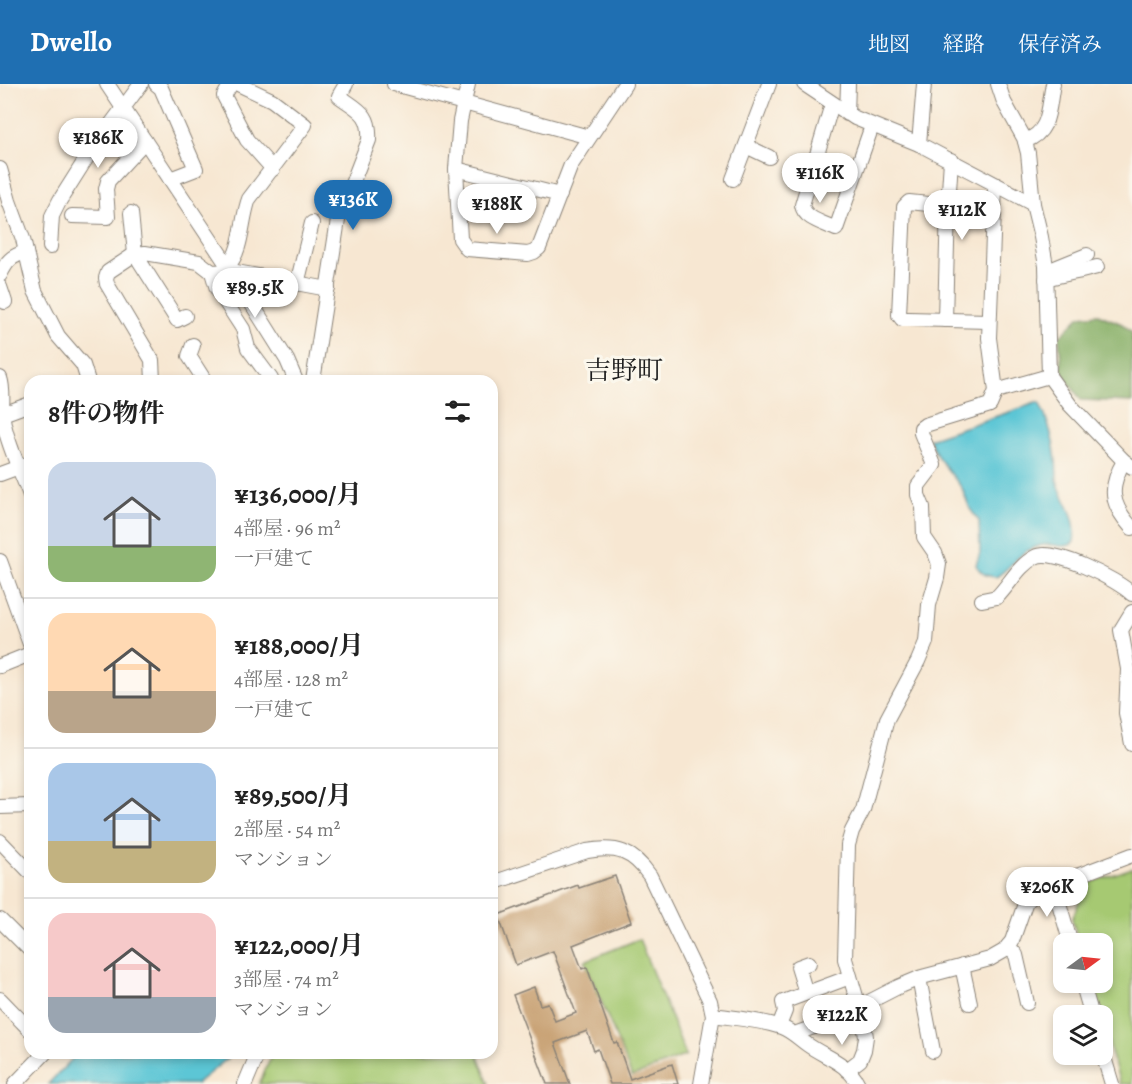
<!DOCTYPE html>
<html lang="ja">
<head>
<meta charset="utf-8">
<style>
  :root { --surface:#fff; --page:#f2f2f2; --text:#222; --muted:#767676; --line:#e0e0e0; --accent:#1f6fb2 }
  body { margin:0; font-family:Alegreya,"Noto Serif JP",serif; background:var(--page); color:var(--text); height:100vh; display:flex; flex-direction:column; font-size:22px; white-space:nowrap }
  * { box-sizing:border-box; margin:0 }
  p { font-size:20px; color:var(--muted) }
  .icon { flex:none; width:33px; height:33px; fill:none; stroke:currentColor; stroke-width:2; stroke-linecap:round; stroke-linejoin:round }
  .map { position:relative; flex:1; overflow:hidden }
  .details { position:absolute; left:24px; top:291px; width:474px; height:684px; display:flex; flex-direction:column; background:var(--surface); border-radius:18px; box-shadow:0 3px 9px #0003 }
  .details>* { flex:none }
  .needle { width:39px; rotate:75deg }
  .tools { position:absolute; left:1053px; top:849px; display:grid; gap:12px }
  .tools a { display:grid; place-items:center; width:60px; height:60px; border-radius:12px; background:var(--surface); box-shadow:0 3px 9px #0003; font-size:30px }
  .price { position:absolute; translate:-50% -51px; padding:0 14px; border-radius:21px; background:#fff; color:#222; font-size:20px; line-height:39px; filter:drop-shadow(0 2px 3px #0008) }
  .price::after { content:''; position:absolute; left:50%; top:36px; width:18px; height:14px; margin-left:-9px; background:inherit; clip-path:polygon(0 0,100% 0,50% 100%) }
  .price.active { background:var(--accent); color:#fff }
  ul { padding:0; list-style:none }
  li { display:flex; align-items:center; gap:18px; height:150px; padding:0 24px }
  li+li { border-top:2px solid var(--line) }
  li span { display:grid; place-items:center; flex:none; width:168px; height:120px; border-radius:18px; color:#555 }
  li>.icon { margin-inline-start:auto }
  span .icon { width:72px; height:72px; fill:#fffc; stroke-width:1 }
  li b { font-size:26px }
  h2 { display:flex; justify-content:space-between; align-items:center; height:72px; padding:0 24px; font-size:26px }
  header { display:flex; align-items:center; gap:36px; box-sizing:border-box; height:84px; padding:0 30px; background:var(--accent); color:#fff }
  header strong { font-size:28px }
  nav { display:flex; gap:33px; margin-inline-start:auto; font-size:21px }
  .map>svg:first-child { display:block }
</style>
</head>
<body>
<header>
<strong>Dwello</strong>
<nav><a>地図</a><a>経路</a><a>保存済み</a></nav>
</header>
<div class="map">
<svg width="1132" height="1000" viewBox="0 0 1132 1000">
  <rect width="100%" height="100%" fill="#fbf7ec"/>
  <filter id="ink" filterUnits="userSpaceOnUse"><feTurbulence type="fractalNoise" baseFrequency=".0167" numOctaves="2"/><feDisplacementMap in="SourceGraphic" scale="12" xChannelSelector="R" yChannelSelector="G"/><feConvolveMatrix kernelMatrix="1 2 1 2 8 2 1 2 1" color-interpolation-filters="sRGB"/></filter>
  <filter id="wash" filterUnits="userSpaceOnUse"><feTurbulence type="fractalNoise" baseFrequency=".008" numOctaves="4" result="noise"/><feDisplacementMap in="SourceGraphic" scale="24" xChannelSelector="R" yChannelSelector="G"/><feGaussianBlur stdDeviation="1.35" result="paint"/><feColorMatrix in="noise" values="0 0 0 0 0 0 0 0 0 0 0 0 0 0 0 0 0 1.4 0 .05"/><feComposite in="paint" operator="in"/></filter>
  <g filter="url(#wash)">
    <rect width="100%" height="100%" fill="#f7e7d2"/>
    <g fill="#a6c972" stroke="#617247" stroke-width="1.5">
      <polygon points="1132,784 1132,1000 1120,1000 1103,939 1102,932 1100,931 1091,899 1102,898 1102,860 1079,859 1072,835 1086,800"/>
      <polygon points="639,855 686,971 632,993 585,877"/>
      <polygon points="273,969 477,969 489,1000 259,1000"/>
    </g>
    <polygon fill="#84ad64" stroke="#506440" stroke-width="1.5" points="1098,230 1122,240 1132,248 1132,318 1081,316 1062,289 1059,253 1080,232"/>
    <g fill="#5bc6d5" stroke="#3c7178" stroke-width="1.5">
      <path d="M1039 318C1048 336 1054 356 1056 377 1057 384 1056 393 1058 400 1066 423 1078 432 1074 458 1065 467 1053 458 1042 461 1017 467 1014 482 996 493 986 492 981 490 976 481L980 469 979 437 970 425 962 404 938 373 929 355Z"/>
      <polygon points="78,969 234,969 196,1000 48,1000"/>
    </g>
    <g id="blocks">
      <polygon fill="#c9a376" points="615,792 631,838 573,861 582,885 587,883 614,959 617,958 630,995 672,980 678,1000 610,1000 598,965 594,967 587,947 555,959 570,1000 547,1000 513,911 534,903 540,921 548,919 555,937 576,929 553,867 516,881 498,831 578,801 579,804"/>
    </g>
  </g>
  <g filter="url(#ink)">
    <use href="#blocks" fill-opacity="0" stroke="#8a8277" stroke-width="1.5"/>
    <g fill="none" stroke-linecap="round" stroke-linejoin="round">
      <g stroke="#8a8277" stroke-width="16">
        <g id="minor">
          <polyline points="107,0 228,182 287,276 296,297"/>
          <polyline points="156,0 161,4 196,85 170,95"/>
          <polyline points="231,0 224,12 247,56 273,85"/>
          <polyline points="394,0 589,53"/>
          <polyline points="468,0 460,37 456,85 460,155 467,165 528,170 534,168 539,164 571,81 625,0"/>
          <polyline points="804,0 855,34 919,60 1033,120"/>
          <polyline points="998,0 1004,18 1024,54 1028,69 1033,120 1041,153 1046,182 1049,292 1070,321 1124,377 1132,383"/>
          <path d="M832 20 802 121C804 135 824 139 836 145L872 42"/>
          <polyline points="847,30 848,0"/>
          <path d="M1025 57C1051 48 1048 24 1053 0"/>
          <polyline points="919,60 924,0"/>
          <polyline points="746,62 769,73"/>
          <polyline points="0,85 9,117 23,155 35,207 58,252 83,281 88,297"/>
          <polyline points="456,85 560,111"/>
          <polyline points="733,95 769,0"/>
          <polyline points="995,101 989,254 996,307"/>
          <polyline points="948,122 909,118 904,123 899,231 902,235 908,235 989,237"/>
          <polyline points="131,129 135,170 177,236 185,232"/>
          <polyline points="72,132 108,133 106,105 108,97 145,57"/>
          <polyline points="50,163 52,132 60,116 91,67 141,0"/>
          <path d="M228 182C243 165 241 136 249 115L305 41 272 16 238 0"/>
          <polyline points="1050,186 1087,171"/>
          <polyline points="212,188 217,205 243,245 248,264 271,295"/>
          <path d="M0 191C7 177 11 172 26 168"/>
          <path d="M1046 195C1063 190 1080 188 1097 183"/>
          <polyline points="297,200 312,139"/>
          <polyline points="0,203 5,218"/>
          <polyline points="945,236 948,122 951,76"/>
          <polyline points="193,261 189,272 205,297"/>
          <path d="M0 294C5 308 0 325 4 340 9 364 21 388 30 411"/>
          <polyline points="153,297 152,276 107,200 106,194 108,188 135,170 145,169 199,178 212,188 231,187 328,205"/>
          <path d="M313 297 338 136 369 56C371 29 358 26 339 12L346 0"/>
          <polyline points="0,331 30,320"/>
          <path d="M1124 377C1108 404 1111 421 1132 444"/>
          <polyline points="0,390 30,379"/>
          <polyline points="0,477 30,560"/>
          <path d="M982 516 997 513C1010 500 1018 482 1035 473 1053 463 1118 496 1132 510"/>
          <polyline points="1132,528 1121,546 1128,585 1126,629 1132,660"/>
          <polyline points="0,582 30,570"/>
          <polyline points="0,723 30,722"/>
          <polyline points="0,757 30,788"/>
          <path d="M492 799 587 767C617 762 633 767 650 792L710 917 713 931 701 1000"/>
          <polyline points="1053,799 1071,860"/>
          <polyline points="0,836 30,866"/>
          <polyline points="1008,862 1016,871 1027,919"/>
          <polyline points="962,882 970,919"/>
          <polyline points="919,894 933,967"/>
          <polyline points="1082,898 1092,932"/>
          <polyline points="806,909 798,883 809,879"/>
          <polyline points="0,915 30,946"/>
          <path d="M713 931C733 934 762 936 781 943 792 947 798 954 808 961 825 973 848 979 858 1000"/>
          <polyline points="779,942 785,927 783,918 850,893"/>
          <polyline points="794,950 848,931 859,923 898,903 922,893 990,875 1004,867 1012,857 1026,817 1040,806 1132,771"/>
          <polyline points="1102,967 1112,1000"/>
          <polyline points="847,986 860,976 864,966 866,953 864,940 845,875 848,761 852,747 863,726 887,635 918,577 926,558 929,521 937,494 939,480 935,469 924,453 923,423 918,411 918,402 934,381 921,349 921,344 925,341 990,321 996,307 1049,292"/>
          <polyline points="15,1000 45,969"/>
          <polyline points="245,1000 258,969"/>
        </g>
      </g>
      <use href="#minor" stroke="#fff" stroke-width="14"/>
    </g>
  </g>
  <g text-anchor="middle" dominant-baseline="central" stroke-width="6" stroke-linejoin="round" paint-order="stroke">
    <g font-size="26" fill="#1c1c1c" stroke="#fbf7ec">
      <text x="624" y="286">吉野町</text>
    </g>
  </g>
</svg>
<div class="tools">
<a><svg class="needle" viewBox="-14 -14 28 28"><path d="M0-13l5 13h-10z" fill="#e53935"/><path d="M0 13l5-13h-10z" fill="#767676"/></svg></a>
<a><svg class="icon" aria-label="layers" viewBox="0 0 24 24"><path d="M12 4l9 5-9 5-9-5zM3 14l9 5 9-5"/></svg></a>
</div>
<b class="price" style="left:98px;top:85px">¥186K</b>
<b class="price" style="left:820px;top:120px">¥116K</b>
<b class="price active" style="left:353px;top:147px">¥136K</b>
<b class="price" style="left:497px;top:151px">¥188K</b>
<b class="price" style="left:962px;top:157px">¥112K</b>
<b class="price" style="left:255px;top:235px">¥89.5K</b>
<b class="price" style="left:1047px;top:834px">¥206K</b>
<b class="price" style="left:842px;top:962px">¥122K</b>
<section class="details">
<h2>8件の物件<svg class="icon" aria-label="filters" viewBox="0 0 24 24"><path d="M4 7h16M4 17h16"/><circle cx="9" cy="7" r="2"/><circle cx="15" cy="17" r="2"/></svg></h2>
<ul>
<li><span style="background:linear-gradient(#c9d6e8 70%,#8fb573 0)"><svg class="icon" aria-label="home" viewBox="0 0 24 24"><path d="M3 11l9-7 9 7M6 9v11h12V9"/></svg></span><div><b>¥136,000/月</b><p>4部屋 · 96 m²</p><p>一戸建て</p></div></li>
<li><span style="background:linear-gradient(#ffd9b3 65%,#b9a48a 0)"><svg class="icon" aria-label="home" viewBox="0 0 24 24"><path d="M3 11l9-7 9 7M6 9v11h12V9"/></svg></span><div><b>¥188,000/月</b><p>4部屋 · 128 m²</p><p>一戸建て</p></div></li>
<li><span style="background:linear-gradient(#a9c7e8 65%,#c2b280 0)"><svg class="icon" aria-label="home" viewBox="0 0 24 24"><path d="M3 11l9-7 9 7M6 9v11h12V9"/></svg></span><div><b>¥89,500/月</b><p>2部屋 · 54 m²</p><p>マンション</p></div></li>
<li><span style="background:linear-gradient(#f6c9c9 70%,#9aa5b1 0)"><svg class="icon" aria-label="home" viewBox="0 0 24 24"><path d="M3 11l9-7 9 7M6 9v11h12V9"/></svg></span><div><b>¥122,000/月</b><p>3部屋 · 74 m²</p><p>マンション</p></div></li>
</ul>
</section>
</div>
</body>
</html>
